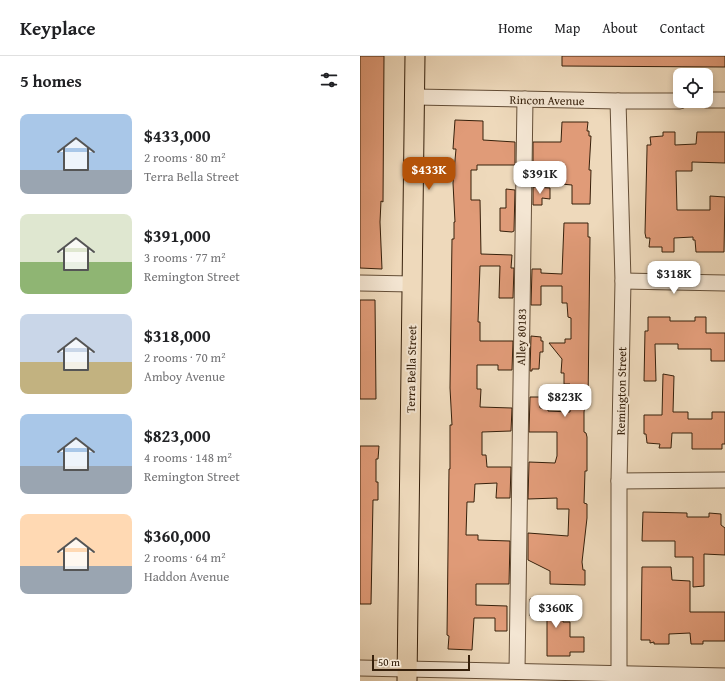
<!DOCTYPE html>
<html lang="en">
<head>
<meta charset="utf-8">
<style>
  :root { --surface:#fff; --page:#f2f2f2; --text:#202124; --muted:#757577; --line:#e0e0e0; --accent:#b45309 }
  body { margin:0; font-family:"Gentium Book Plus",serif; background:var(--page); color:var(--text); height:100vh; display:flex; flex-direction:column; font-size:15px; white-space:nowrap }
  * { box-sizing:border-box; margin:0 }
  p { font-size:13px; color:var(--muted) }
  .icon { flex:none; width:22px; height:22px; fill:none; stroke:currentColor; stroke-width:2; stroke-linecap:round; stroke-linejoin:round }
  .map { position:relative; flex:1; overflow:hidden }
  .side { display:flex; flex-direction:column; background:var(--surface); width:360px }
  .side>* { flex:none }
  .fabs { position:absolute; left:313px; top:12px; display:grid; gap:8px }
  .fabs a { display:grid; place-items:center; width:40px; height:40px; border-radius:8px; background:var(--surface); box-shadow:0 2px 6px #0003; font-size:20px }
  .scale { position:absolute; left:12px; bottom:10px; width:98px; box-sizing:border-box; padding-left:4px; border:2px solid #36200b; border-top:0; font-size:11px; line-height:14px; white-space:nowrap; color:#36200b; -webkit-text-stroke:3px #f4e6d3; paint-order:stroke }
  .price { position:absolute; translate:-50% -34px; padding:0 9px; border-radius:8px; background:#fff; color:#222; font-size:13px; line-height:26px; filter:drop-shadow(0 1px 2px #0008) }
  .price::after { content:''; position:absolute; left:50%; top:24px; width:12px; height:9px; margin-left:-6px; background:inherit; clip-path:polygon(0 0,100% 0,50% 100%) }
  .price.selected { background:var(--accent); color:#fff }
  ul { padding:0; list-style:none }
  li { display:flex; align-items:center; gap:12px; height:100px; padding:0 20px }
  li span { display:grid; place-items:center; flex:none; width:112px; height:80px; border-radius:8px; color:#555 }
  li>.icon { margin-inline-start:auto }
  span .icon { width:48px; height:48px; fill:#fffc; stroke-width:1 }
  li b { font-size:17px }
  h2 { display:flex; justify-content:space-between; align-items:center; height:48px; padding:0 20px; font-size:17px }
  header { display:flex; align-items:center; gap:24px; box-sizing:border-box; height:56px; padding:0 20px; background:var(--surface); border-bottom:1px solid var(--line) }
  header strong { font-size:19px }
  nav { display:flex; gap:22px; margin-inline-start:auto; font-size:14px }
  main { display:flex; flex:1; min-height:0 }
  .map>svg:first-child { display:block }
</style>
</head>
<body>
<header>
<strong>Keyplace</strong>
<nav><a>Home</a><a>Map</a><a>About</a><a>Contact</a></nav>
</header>
<main>
<section class="side">
<h2>5 homes<svg class="icon" aria-label="filters" viewBox="0 0 24 24"><path d="M4 7h16M4 17h16"/><circle cx="9" cy="7" r="2"/><circle cx="15" cy="17" r="2"/></svg></h2>
<ul>
<li><span style="background:linear-gradient(#a9c7e8 70%,#9aa5b1 0)"><svg class="icon" aria-label="home" viewBox="0 0 24 24"><path d="M3 11l9-7 9 7M6 9v11h12V9"/></svg></span><div><b>$433,000</b><p>2 rooms · 80 m²</p><p>Terra Bella Street</p></div></li>
<li><span style="background:linear-gradient(#dfe7d0 60%,#8fb573 0)"><svg class="icon" aria-label="home" viewBox="0 0 24 24"><path d="M3 11l9-7 9 7M6 9v11h12V9"/></svg></span><div><b>$391,000</b><p>3 rooms · 77 m²</p><p>Remington Street</p></div></li>
<li><span style="background:linear-gradient(#c9d6e8 60%,#c2b280 0)"><svg class="icon" aria-label="home" viewBox="0 0 24 24"><path d="M3 11l9-7 9 7M6 9v11h12V9"/></svg></span><div><b>$318,000</b><p>2 rooms · 70 m²</p><p>Amboy Avenue</p></div></li>
<li><span style="background:linear-gradient(#a9c7e8 65%,#9aa5b1 0)"><svg class="icon" aria-label="home" viewBox="0 0 24 24"><path d="M3 11l9-7 9 7M6 9v11h12V9"/></svg></span><div><b>$823,000</b><p>4 rooms · 148 m²</p><p>Remington Street</p></div></li>
<li><span style="background:linear-gradient(#ffd9b3 65%,#9aa5b1 0)"><svg class="icon" aria-label="home" viewBox="0 0 24 24"><path d="M3 11l9-7 9 7M6 9v11h12V9"/></svg></span><div><b>$360,000</b><p>2 rooms · 64 m²</p><p>Haddon Avenue</p></div></li>
</ul>
</section>
<div class="map">
<svg width="365" height="625" viewBox="0 0 365 625">
  <rect width="100%" height="100%" fill="#eed9bb"/>
  <filter id="stains"><feTurbulence type="fractalNoise" baseFrequency=".005" numOctaves="4"/><feColorMatrix values="0 0 0 0 .2 0 0 0 0 .09 0 0 0 0 .02 0 0 0 .5 -.17"/></filter>
  <radialGradient id="worn" r=".72"><stop offset=".6" stop-color="#630" stop-opacity="0"/><stop offset="1" stop-color="#630" stop-opacity=".3"/></radialGradient>
  <g fill="#e09b78" stroke="#36200b">
    <polygon points="0,0 24,0 23,146 21,145 20,166 22,213 0,212"/>
    <polygon points="202,0 365,0 365,11 202,10"/>
    <polygon points="95,64 123,65 123,84 155,86 155,109 117,109 117,114 111,114 111,144 120,144 121,198 152,199 151,212 154,212 153,242 139,242 140,210 120,210 118,266 120,266 120,285 153,285 152,314 138,314 138,309 117,309 117,333 121,333 120,351 152,352 151,375 122,376 122,399 126,399 127,411 151,411 150,442 136,442 137,427 115,428 114,446 107,446 106,479 118,479 118,484 150,485 149,528 116,528 116,549 147,550 147,575 135,575 135,562 114,562 112,594 88,593 89,580 87,579 89,413 90,413 90,369 92,369 90,332 92,183 94,183 94,166 95,166 93,127 96,93 93,93"/>
    <polygon points="202,66 228,66 227,75 229,75 229,80 231,80 229,114 231,114 230,148 212,148 212,129 201,128 201,110 173,109 173,86 201,86"/>
    <polygon points="303,76 315,76 315,89 336,88 337,76 365,76 365,107 332,106 332,115 316,115 317,154 350,154 350,140 365,141 364,196 336,196 335,184 333,184 333,181 314,182 314,196 302,196 302,191 289,191 290,182 286,182 285,177 287,94 287,89 291,89 290,81 303,80"/>
    <polygon points="173,131 190,132 190,143 182,142 182,149 173,149"/>
    <polygon points="146,133 155,134 154,175 152,176 140,175 140,152 146,152"/>
    <polygon points="204,167 228,167 228,181 230,181 228,348 225,348 224,356 224,376 226,377 227,381 227,415 225,415 224,447 227,448 227,462 222,506 223,514 225,514 225,529 190,528 190,515 168,504 168,477 208,480 209,453 197,453 197,442 168,443 169,406 195,407 197,400 197,376 169,376 170,341 180,341 180,352 188,352 188,355 210,356 210,328 204,328 204,317 201,317 202,303 189,287 205,287 205,283 211,283 211,262 208,261 207,247 202,247 202,230 181,230 181,249 171,249 172,213 181,213 181,217 202,218"/>
    <polygon points="0,244 15,244 16,343 0,343"/>
    <polygon points="288,261 310,261 310,265 335,265 335,261 346,261 346,277 365,277 365,305 351,305 351,293 318,293 318,288 295,288 296,325 284,325 285,275 288,275"/>
    <polygon points="171,280 181,281 181,285 183,285 183,296 180,296 179,313 172,313 172,315 170,315"/>
    <polygon points="303,318 314,320 313,356 328,356 328,363 352,363 352,356 365,356 365,388 362,388 362,393 332,393 332,377 312,377 311,392 299,392 300,388 287,387 286,378 284,378 284,359 302,359"/>
    <polygon points="0,390 19,390 18,403 16,403 16,426 18,426 18,444 13,444 11,548 0,548"/>
    <polygon points="283,456 327,457 327,461 349,461 349,457 361,458 361,469 365,472 365,499 344,498 344,530 333,531 333,501 315,501 315,485 282,485"/>
    <polygon points="282,511 311,511 312,524 330,525 330,556 365,556 365,585 343,585 343,588 331,588 330,577 309,578 309,588 294,588 294,586 290,587 290,584 281,584"/>
    <polygon points="170,543 193,543 193,555 203,555 203,566 210,566 210,581 224,581 224,596 210,596 210,600 187,600 187,562 176,562 170,560"/>
  </g>
  <g fill="none" stroke-linecap="round" stroke-linejoin="round">
    <g stroke="#644e37" stroke-width="17">
      <g id="minor">
        <polyline points="55,41 258,45 320,45"/>
        <polyline points="346,44 365,44"/>
        <polyline points="258,45 263,225 259,425 259,625"/>
        <polyline points="263,225 365,227"/>
        <polyline points="0,227 52,228"/>
        <polyline points="259,425 365,424"/>
        <polyline points="0,612 365,620"/>
        <polyline points="157,615 165,43"/>
      </g>
    </g>
    <g stroke="#36200b" stroke-width="21">
      <polyline id="major" points="47,625 55,0"/>
    </g>
    <use href="#minor" stroke="#f4e6d3" stroke-width="15"/>
    <use href="#major" stroke="#eed9bb" stroke-width="19"/>
  </g>
  <g text-anchor="middle" dominant-baseline="central" stroke-width="4" stroke-linejoin="round" paint-order="stroke">
    <g font-size="12" fill="#36200b" stroke="#f4e6d3">
      <text transform="translate(187 44) rotate(1)">Rincon Avenue</text>
      <text transform="translate(161 281) rotate(-89)">Alley 80183</text>
      <text transform="translate(51 313) rotate(-89)">Terra Bella Street</text>
      <text transform="translate(261 335) rotate(-89)">Remington Street</text>
    </g>
  </g>
  <rect width="100%" height="100%" filter="url(#stains)"/>
  <rect width="100%" height="100%" fill="url(#worn)"/>
</svg>
<div class="fabs">
<a><svg class="icon" aria-label="locate" viewBox="0 0 24 24"><circle cx="12" cy="12" r="6"/><path d="M12 2v4M12 18v4M2 12h4M18 12h4"/></svg></a>
</div>
<div class="scale">50 m</div>
<b class="price selected" style="left:69px;top:135px">$433K</b>
<b class="price" style="left:180px;top:139px">$391K</b>
<b class="price" style="left:314px;top:239px">$318K</b>
<b class="price" style="left:205px;top:362px">$823K</b>
<b class="price" style="left:196px;top:573px">$360K</b>
</div>
</main>
</body>
</html>
